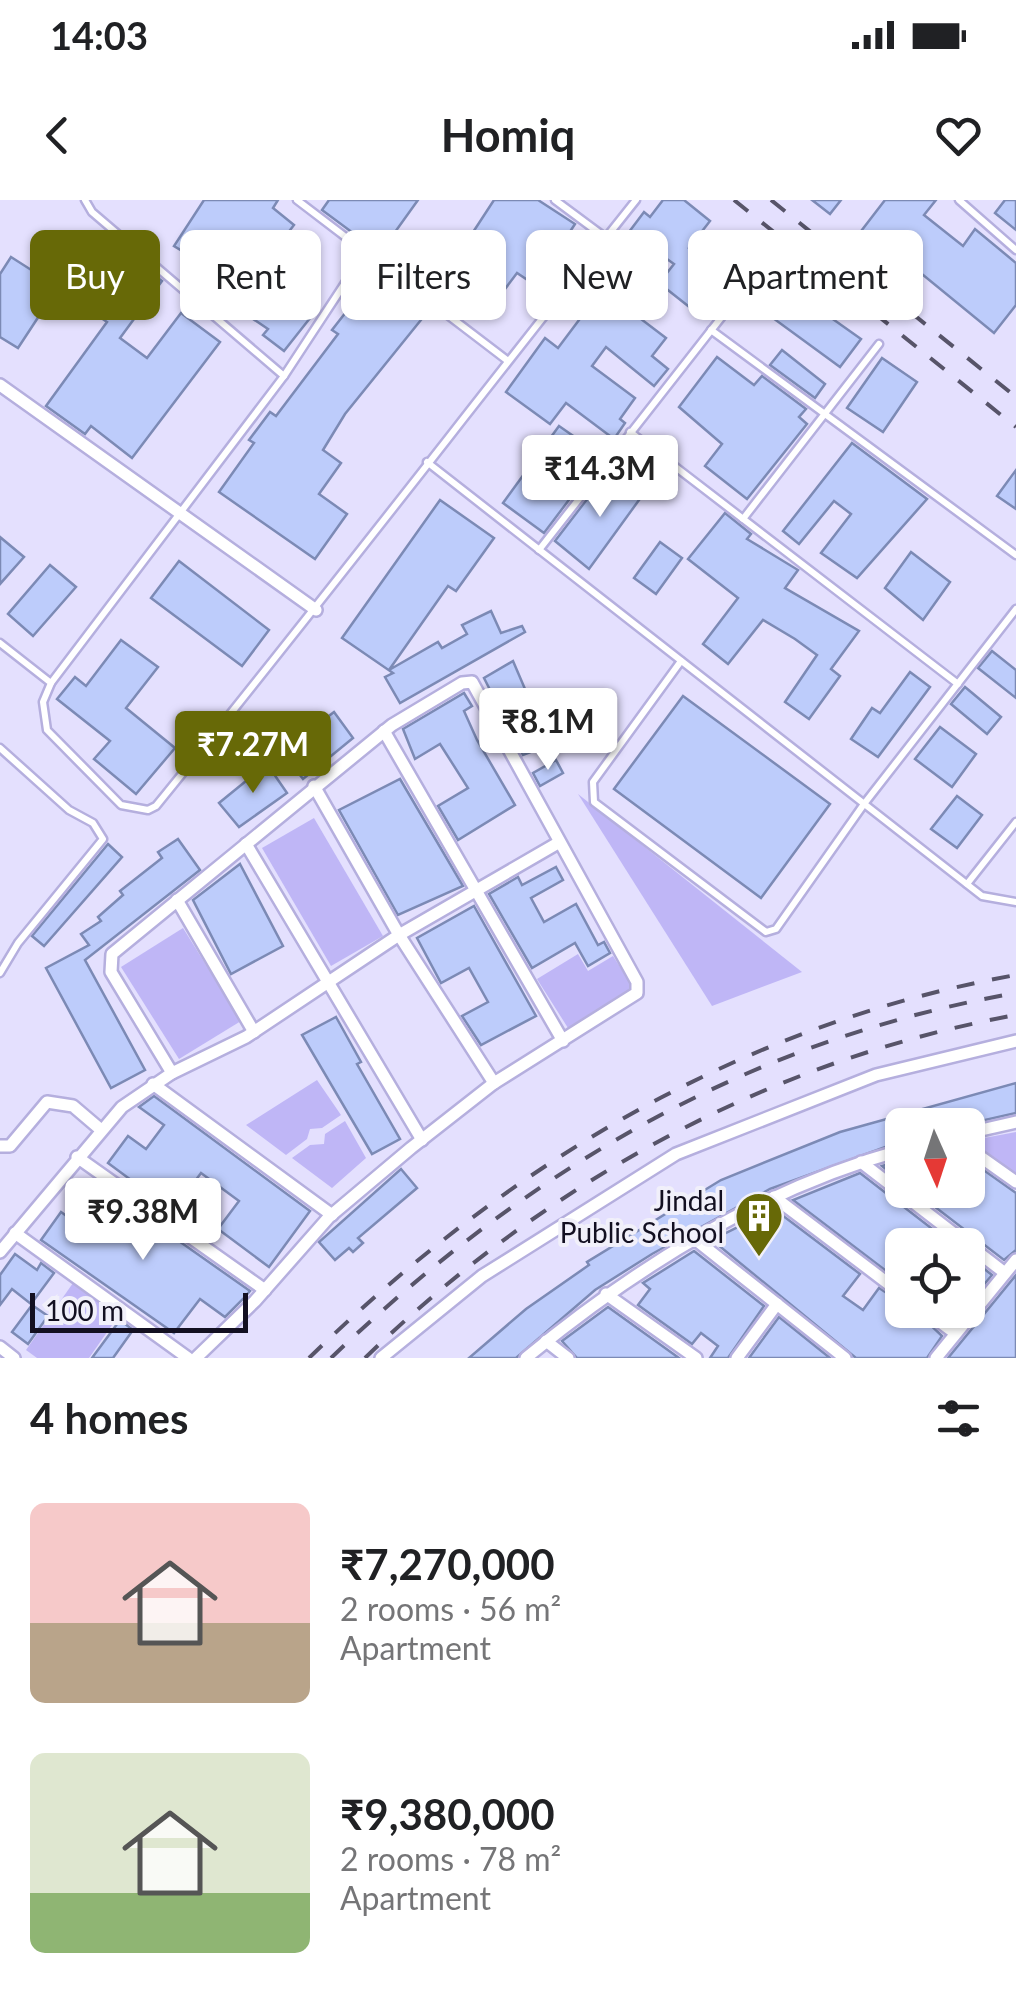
<!DOCTYPE html>
<html lang="en">
<head>
<meta charset="utf-8">
<style>
  :root { --surface:#fff; --page:#f6f6f6; --text:#202124; --muted:#757577; --accent:#676907 }
  body { margin:0; font-family:Lato,sans-serif; background:var(--page); color:var(--text); height:100vh; display:flex; flex-direction:column; font-size:38px; white-space:nowrap }
  * { box-sizing:border-box; margin:0 }
  p { font-size:32px; color:var(--muted) }
  .icon { flex:none; width:55px; height:55px; fill:none; stroke:currentColor; stroke-width:2; stroke-linecap:round; stroke-linejoin:round }
  .map { position:relative; height:1158px; overflow:hidden }
  .side { display:flex; flex-direction:column; background:var(--surface); flex:1 }
  .side>* { flex:none }
  .guide { position:absolute; left:30px; top:30px; width:958px; height:90px; display:flex; gap:20px }
  .needle { width:65px; rotate:177deg }
  .tools { position:absolute; left:885px; top:908px; display:grid; gap:20px }
  .tools a { display:grid; place-items:center; width:100px; height:100px; border-radius:15px; background:var(--surface); box-shadow:0 2px 8px #0004; font-size:50px }
  .scale { position:absolute; left:30px; bottom:25px; width:218px; box-sizing:border-box; padding-left:10px; border:5px solid #131021; border-top:0; font-size:28px; line-height:35px; white-space:nowrap; color:#131021; -webkit-text-stroke:8px #f1f0fa; paint-order:stroke }
  .price { position:absolute; translate:-50% -85px; padding:0 22px; border-radius:10px; background:#fff; color:#222; font-size:32px; line-height:65px; filter:drop-shadow(0 2px 5px #0008) }
  .price::after { content:''; position:absolute; left:50%; top:60px; width:30px; height:22px; margin-left:-15px; background:inherit; clip-path:polygon(0 0,100% 0,50% 100%) }
  .price.current { background:var(--accent); color:#fff }
  ul { padding:0; list-style:none }
  li { display:flex; align-items:center; gap:30px; height:250px; padding:0 30px }
  li span { display:grid; place-items:center; flex:none; width:280px; height:200px; border-radius:15px; color:#555 }
  li>.icon { margin-inline-start:auto }
  span .icon { width:120px; height:120px; fill:#fffc; stroke-width:1 }
  li b { font-size:42px }
  h2 { display:flex; justify-content:space-between; align-items:center; height:120px; padding:0 30px; font-size:42px }
  .chip { padding:0 35px; border-radius:15px; background:var(--surface); box-shadow:0 2px 8px #0004; font-size:35px; line-height:90px }
  .chip.current { background:var(--accent); color:#fff }
  .status { display:flex; justify-content:space-between; align-items:center; height:70px; padding:0 50px; background:var(--surface); direction:ltr }
  .status svg { height:28px; fill:currentColor }
  header { display:flex; justify-content:space-between; align-items:center; height:130px; padding:0 30px; background:var(--surface); font-size:45px; font-weight:700 }
  .map>svg:first-child { display:block }
</style>
</head>
<body>
<div class="status"><b>14:03</b><svg viewBox="0 0 49 12"><path d="M0 12V9h3v3zM5 12V6h3v6zM10 12V3h3v9zM15 12V0h3v12zM26 1h20v11H26zM47 4h2v5h-2z"/></svg></div>
<header><svg class="icon" aria-label="back" viewBox="0 0 24 24"><path d="M15 5l-7 7 7 7"/></svg>Homiq<svg class="icon" aria-label="heart" viewBox="0 0 24 24"><path d="M12 20l-8-8c-3-5 5-10 8-4 3-6 11-1 8 4z"/></svg></header>
<div class="map">
<svg width="1016" height="1158" viewBox="0 0 1016 1158">
  <rect width="100%" height="100%" fill="#e4e0fe"/>
  <g fill="#bfb6f6">
    <polygon points="578,594 802,772 712,806"/>
    <polygon points="314,618 383,736 331,766 262,648"/>
    <polygon points="183,728 241,821 179,859 121,767"/>
    <polygon points="578,754 588,771 613,756 633,787 568,828 537,779"/>
    <polygon points="317,880 341,915 322,928 310,929 307,939 286,955 246,925"/>
    <polygon points="345,921 366,958 332,988 292,958 310,945 324,944 325,934"/>
    <polygon points="1016,932 1016,978 968,942 968,941"/>
    <polygon points="73,1083 119,1115 89,1158 37,1158 26,1150"/>
  </g>
  <g fill="#bdccfb" stroke="#7c8ab5" stroke-width="2.5">
    <polygon points="204,0 278,0 273,8 294,25 263,65 318,108 284,151 263,135 268,129 197,81 207,66 174,46"/>
    <polygon points="329,0 418,0 380,53 322,10"/>
    <polygon points="494,0 538,0 575,24 535,85 517,73 487,113 432,73 456,41 464,46"/>
    <polygon points="663,0 684,0 710,21 689,48 733,80 702,117 659,83 674,64 629,32 644,12 650,17"/>
    <polygon points="812,0 841,0 830,14"/>
    <polygon points="885,0 936,0 924,15 963,46 975,29 1016,63 1016,105 994,133 895,52 886,63 855,39"/>
    <polygon points="1005,0 1016,0 1016,30 995,13"/>
    <polygon points="117,47 162,81 120,138 147,158 181,113 220,142 132,258 91,226 85,234 46,206 107,122 77,101"/>
    <polygon points="11,57 58,87 18,148 0,137 0,74"/>
    <polygon points="610,63 653,90 637,116 666,138 652,156 668,169 654,186 606,147 592,166 635,198 620,219 625,223 614,239 566,203 550,224 506,192 545,138 558,148 579,120 572,115"/>
    <polygon points="378,71 429,110 345,214 323,250 341,263 319,294 347,314 315,359 219,292 254,243 249,240 270,212 276,216 338,134 332,130"/>
    <polygon points="772,76 861,139 840,167 751,102"/>
    <polygon points="782,150 825,184 815,198 770,165"/>
    <polygon points="717,157 754,185 762,176 806,209 799,217 807,224 747,299 705,266 722,244 679,207"/>
    <polygon points="882,158 917,182 883,232 847,208"/>
    <polygon points="559,226 602,256 544,333 503,303"/>
    <polygon points="852,243 927,299 857,378 821,353 851,314 834,301 799,344 783,331"/>
    <polygon points="1016,270 1016,309 997,296"/>
    <polygon points="622,271 647,289 589,369 555,341 588,298 597,304"/>
    <polygon points="440,300 494,338 456,391 448,386 389,470 438,442 442,448 467,434 462,425 491,411 501,433 522,426 525,432 400,503 385,477 393,473 342,438"/>
    <polygon points="725,313 751,334 747,339 798,370 785,388 859,431 831,469 840,476 809,519 785,502 817,455 795,439 763,420 728,464 703,444 738,398 688,359"/>
    <polygon points="0,337 24,357 0,384"/>
    <polygon points="660,342 682,358 656,394 634,378"/>
    <polygon points="911,352 950,382 923,420 885,388"/>
    <polygon points="179,361 269,430 242,466 151,398"/>
    <polygon points="50,365 76,387 33,436 8,414"/>
    <polygon points="121,440 158,467 126,508 175,548 136,594 94,559 110,541 57,499 75,477 86,486"/>
    <polygon points="992,451 1016,470 1016,498 978,468"/>
    <polygon points="513,461 549,545 523,555 484,478"/>
    <polygon points="910,472 930,487 878,557 851,539 872,508 880,513"/>
    <polygon points="965,487 1001,517 987,534 951,504"/>
    <polygon points="464,493 472,506 464,511 477,540 515,605 458,640 438,606 468,588 440,544 415,559 403,529"/>
    <polygon points="683,496 830,604 761,698 614,589"/>
    <polygon points="334,512 353,538 303,579 282,552"/>
    <polygon points="940,527 976,554 952,587 915,559"/>
    <polygon points="556,560 563,573 540,586 533,573"/>
    <polygon points="267,564 287,593 239,627 219,603"/>
    <polygon points="400,579 463,686 398,715 339,610"/>
    <polygon points="957,596 982,615 957,648 931,629"/>
    <polygon points="178,639 200,670 85,760 145,870 111,888 46,768 89,745 81,734 101,721 98,717 123,695 120,691 162,658 158,652"/>
    <polygon points="108,644 122,657 44,746 32,736"/>
    <polygon points="240,664 283,746 231,774 193,700"/>
    <polygon points="556,667 563,680 531,698 544,722 576,704 598,745 604,742 610,753 588,766 575,743 532,768 489,694 518,677 522,685"/>
    <polygon points="474,706 536,816 481,845 462,816 488,802 469,768 441,783 417,738"/>
    <polygon points="336,817 361,862 357,864 400,939 372,954 302,835"/>
    <polygon points="1016,883 1016,913 963,925 902,925 902,941 770,989 652,1054 595,1090 516,1158 469,1158 526,1109 589,1065 587,1062 721,980 840,932"/>
    <polygon points="154,896 310,1011 269,1067 218,1029 239,1001 201,973 173,1011 108,963 128,936 146,949 164,925 139,907"/>
    <polygon points="968,959 1016,993 1016,1050 1004,1060 913,990 968,990"/>
    <polygon points="902,960 902,982 882,966"/>
    <polygon points="401,969 417,988 358,1038 363,1043 353,1052 349,1048 335,1060 319,1042"/>
    <polygon points="860,973 953,1045 902,1045 902,1083 793,1000"/>
    <polygon points="105,989 250,1091 243,1099 225,1117 200,1099 174,1133 41,1040 61,1012 79,1025"/>
    <polygon points="774,1009 860,1074 843,1096 863,1110 879,1088 902,1103 902,1110 915,1110 942,1136 927,1158 856,1158 712,1040"/>
    <polygon points="694,1051 764,1106 728,1158 710,1158 718,1146 701,1133 692,1144 638,1105 650,1089 643,1083"/>
    <polygon points="15,1054 37,1070 41,1063 54,1073 31,1104 12,1089 0,1105 0,1075"/>
    <polygon points="968,1056 992,1075 976,1094 968,1087"/>
    <polygon points="1016,1075 1016,1158 948,1158"/>
    <polygon points="32,1105 48,1116 28,1144 12,1132"/>
    <polygon points="608,1107 679,1158 577,1158 562,1141"/>
    <polygon points="779,1117 830,1158 749,1158"/>
    <polygon points="120,1120 133,1130 113,1158 92,1158"/>
  </g>
  <g fill="none" stroke-linecap="round" stroke-linejoin="round">
    <g stroke="#b5afde" stroke-width="11">
      <g id="service">
        <polyline points="85,0 92,12 284,176"/>
        <polyline points="297,0 508,161"/>
        <polyline points="555,0 606,38"/>
        <polyline points="959,0 1016,50"/>
        <polyline points="711,130 1016,355"/>
        <polyline points="630,232 958,484"/>
        <polyline points="427,262 982,696 1016,702"/>
        <polyline points="743,319 879,144"/>
        <polyline points="539,350 771,54"/>
        <path d="M0 443 51 483 43 502 47 530 121 605 148 610 156 606C319 406 475 202 636 0"/>
        <polyline points="681,461 593,582 594,602 766,732 776,729 864,604 1016,409"/>
        <polyline points="51,483 284,176 364,54"/>
        <polyline points="0,548 69,610 93,623 103,639 18,743 0,773"/>
        <polyline points="967,684 1016,622"/>
      </g>
    </g>
    <g stroke="#b5afde" stroke-width="16">
      <g id="minor">
        <polyline points="0,185 316,410"/>
        <polyline points="384,531 563,841"/>
        <polyline points="314,586 399,735 494,883"/>
        <polyline points="246,644 422,940"/>
        <polyline points="177,700 254,832"/>
        <polyline points="172,873 111,772 112,754 392,525 462,483 472,482 637,782 637,793 494,883 411,948 329,1017 255,1101 196,1158"/>
        <polyline points="153,884 332,1015"/>
        <polyline points="968,933 1016,922"/>
        <polyline points="0,946 10,946 47,902 73,906 100,929"/>
        <polyline points="968,948 1016,982"/>
        <polyline points="77,957 265,1090"/>
        <polyline points="861,962 1005,1073"/>
        <polyline points="774,997 902,1094"/>
        <polyline points="15,1033 188,1158"/>
        <polyline points="696,1040 845,1158"/>
        <polyline points="0,1052 122,907 172,873 246,837 399,735 558,643"/>
        <polyline points="606,1094 696,1158"/>
        <polyline points="924,1110 955,1133"/>
        <polyline points="546,1141 568,1158"/>
        <polyline points="0,1147 14,1158"/>
        <polyline points="381,1158 482,1076 676,954 876,875 1016,841"/>
        <path d="M526 1158C636 1067 764 988 902 950"/>
        <polyline points="737,1158 777,1104"/>
        <polyline points="936,1158 1016,1060"/>
      </g>
    </g>
    <use href="#service" stroke="#fff" stroke-width="6"/>
    <use href="#minor" stroke="#fff" stroke-width="11"/>
    <g stroke="#575469" stroke-width="4" stroke-dasharray="18 18" stroke-linecap="butt">
      <polyline points="734,0 1016,227"/>
      <polyline points="771,0 1016,197"/>
      <path d="M309 1158C507 965 741 824 1016 775"/>
      <path d="M331 1158C526 971 747 840 1016 793"/>
      <path d="M365 1158C545 983 769 860 1016 815"/>
    </g>
  </g>
  <defs>
    <g id="building-pin" transform="scale(2.5)"><path d="M0 17L-7.5 6A9.5 9.5 0 1 1 7.5 6Z" fill="#676907" stroke="#f1f0fa"/><path d="M-4-6H4V6H1V3H-1V6H-4ZM-2.5-4.3h1.7v1.8h-1.7ZM.8-4.3h1.7v1.8H.8ZM-2.5-1h1.7V.8h-1.7ZM.8-1h1.7V.8H.8Z" fill="#fff"/></g>
  </defs>
  <g fill-rule="evenodd">
    <use href="#building-pin" x="759" y="1016"/>
  </g>
  <g text-anchor="middle" dominant-baseline="central" stroke-width="8" stroke-linejoin="round" paint-order="stroke">
    <g font-size="28" fill="#131021" stroke="#f1f0fa" text-anchor="end">
      <text x="724" y="1000">Jindal<tspan x="724" dy="32">Public School</tspan></text>
    </g>
  </g>
</svg>
<div class="tools">
<a><svg class="needle" viewBox="-14 -14 28 28"><path d="M0-13l5 13h-10z" fill="#e53935"/><path d="M0 13l5-13h-10z" fill="#757577"/></svg></a>
<a><svg class="icon" aria-label="locate" viewBox="0 0 24 24"><circle cx="12" cy="12" r="6"/><path d="M12 2v4M12 18v4M2 12h4M18 12h4"/></svg></a>
</div>
<div class="scale">100 m</div>
<b class="price" style="left:600px;top:320px">₹14.3M</b>
<b class="price" style="left:548px;top:573px">₹8.1M</b>
<b class="price current" style="left:253px;top:596px">₹7.27M</b>
<b class="price" style="left:143px;top:1063px">₹9.38M</b>
<div class="guide">
<a class="chip current">Buy</a>
<a class="chip">Rent</a>
<a class="chip">Filters</a>
<a class="chip">New</a>
<a class="chip">Apartment</a>
</div>
</div>
<section class="side">
<h2>4 homes<svg class="icon" aria-label="filters" viewBox="0 0 24 24"><path d="M4 7h16M4 17h16"/><circle cx="9" cy="7" r="2"/><circle cx="15" cy="17" r="2"/></svg></h2>
<ul>
<li><span style="background:linear-gradient(#f6c9c9 60%,#b9a48a 0)"><svg class="icon" aria-label="home" viewBox="0 0 24 24"><path d="M3 11l9-7 9 7M6 9v11h12V9"/></svg></span><div><b>₹7,270,000</b><p>2 rooms · 56 m²</p><p>Apartment</p></div></li>
<li><span style="background:linear-gradient(#dfe7d0 70%,#8fb573 0)"><svg class="icon" aria-label="home" viewBox="0 0 24 24"><path d="M3 11l9-7 9 7M6 9v11h12V9"/></svg></span><div><b>₹9,380,000</b><p>2 rooms · 78 m²</p><p>Apartment</p></div></li>
</ul>
</section>
</body>
</html>
